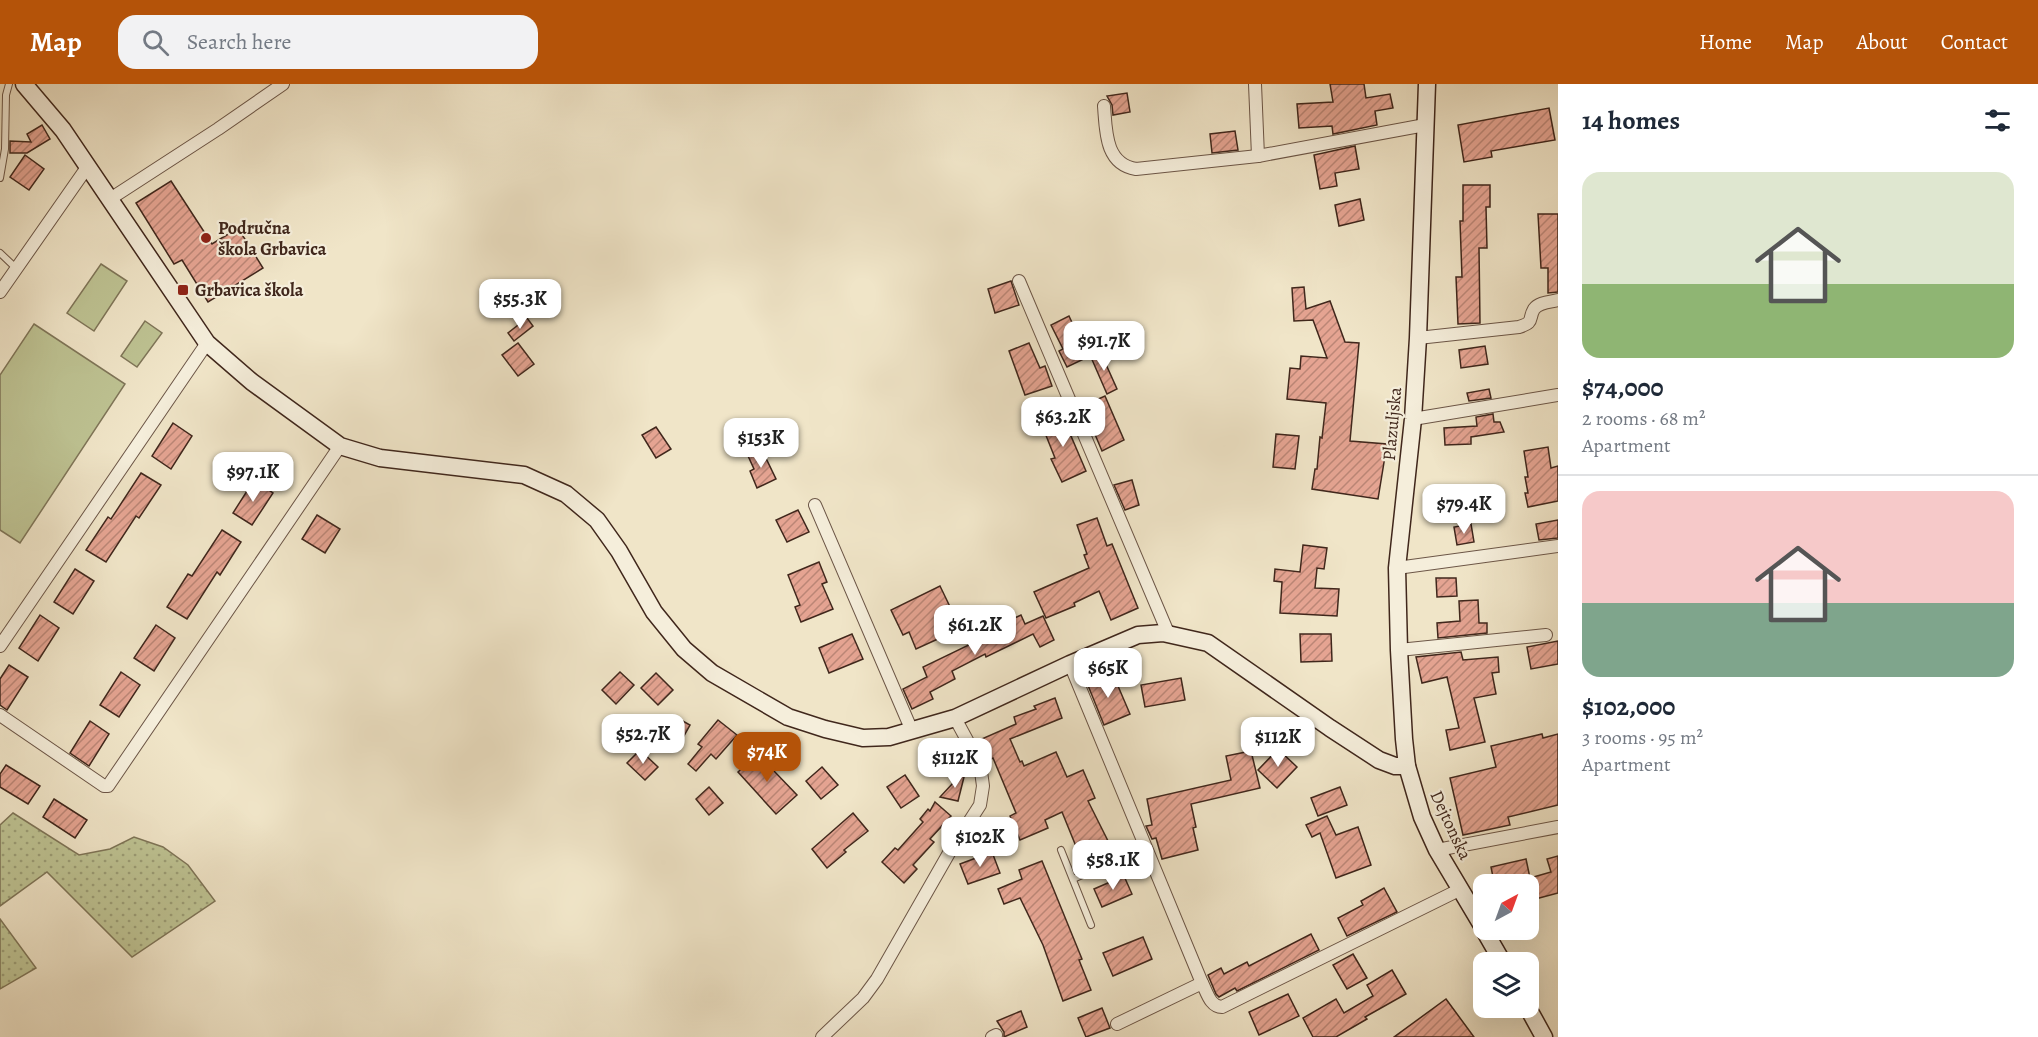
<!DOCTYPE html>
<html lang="en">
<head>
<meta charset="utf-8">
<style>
  :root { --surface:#fff; --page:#f2f2f3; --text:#1f2937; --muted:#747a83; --line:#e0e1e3; --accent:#b45309 }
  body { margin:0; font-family:Alegreya,serif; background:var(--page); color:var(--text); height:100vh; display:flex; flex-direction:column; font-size:22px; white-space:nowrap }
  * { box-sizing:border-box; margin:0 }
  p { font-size:20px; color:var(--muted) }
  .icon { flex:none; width:33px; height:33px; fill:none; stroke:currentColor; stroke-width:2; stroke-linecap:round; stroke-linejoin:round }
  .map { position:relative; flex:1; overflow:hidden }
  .side { display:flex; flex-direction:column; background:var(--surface); width:480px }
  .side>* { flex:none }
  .needle { width:39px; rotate:41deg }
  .controls { position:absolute; left:1473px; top:790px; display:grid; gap:12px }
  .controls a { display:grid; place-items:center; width:66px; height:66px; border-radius:12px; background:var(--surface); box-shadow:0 6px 24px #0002; font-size:30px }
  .price { position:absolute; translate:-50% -51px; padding:0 14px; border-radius:12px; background:#fff; color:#222; font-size:20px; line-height:39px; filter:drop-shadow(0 2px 3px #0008) }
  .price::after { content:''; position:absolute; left:50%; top:36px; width:18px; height:14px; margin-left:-9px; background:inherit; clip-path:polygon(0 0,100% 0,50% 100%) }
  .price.selected { background:var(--accent); color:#fff }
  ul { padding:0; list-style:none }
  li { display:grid; align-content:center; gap:12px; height:318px; padding:0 24px }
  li+li { border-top:2px solid var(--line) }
  li span { display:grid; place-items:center; height:186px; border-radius:18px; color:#555 }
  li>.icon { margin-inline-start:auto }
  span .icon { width:108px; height:108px; fill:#fffc; stroke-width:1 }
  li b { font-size:26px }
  h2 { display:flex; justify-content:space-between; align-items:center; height:72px; padding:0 24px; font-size:26px }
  header { display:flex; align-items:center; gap:36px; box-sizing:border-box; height:84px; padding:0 30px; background:var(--accent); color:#fff }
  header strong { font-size:28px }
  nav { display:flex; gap:33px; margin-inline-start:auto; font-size:21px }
  .search { width:420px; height:54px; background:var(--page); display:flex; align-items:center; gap:15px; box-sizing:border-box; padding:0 21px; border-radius:18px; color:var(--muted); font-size:22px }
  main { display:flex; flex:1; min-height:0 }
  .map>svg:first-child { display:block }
</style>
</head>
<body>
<header>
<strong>Map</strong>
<div class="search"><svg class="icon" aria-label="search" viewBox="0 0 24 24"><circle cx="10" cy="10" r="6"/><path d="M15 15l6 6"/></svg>Search here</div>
<nav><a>Home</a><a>Map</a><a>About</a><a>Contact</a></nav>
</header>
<main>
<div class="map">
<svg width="1558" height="953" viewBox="0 0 1558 953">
  <defs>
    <pattern id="grass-dots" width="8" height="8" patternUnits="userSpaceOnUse" patternTransform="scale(1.5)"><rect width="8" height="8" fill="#bec393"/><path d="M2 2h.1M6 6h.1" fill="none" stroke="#9c9e77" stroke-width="1.8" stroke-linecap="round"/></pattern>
    <pattern id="building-hatch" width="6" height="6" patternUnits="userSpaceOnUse" patternTransform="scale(1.5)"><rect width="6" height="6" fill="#e5a492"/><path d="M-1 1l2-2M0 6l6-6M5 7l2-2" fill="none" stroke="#bb8676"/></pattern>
  </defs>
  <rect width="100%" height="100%" fill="#f0e5c8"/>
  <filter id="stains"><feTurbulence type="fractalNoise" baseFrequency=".00333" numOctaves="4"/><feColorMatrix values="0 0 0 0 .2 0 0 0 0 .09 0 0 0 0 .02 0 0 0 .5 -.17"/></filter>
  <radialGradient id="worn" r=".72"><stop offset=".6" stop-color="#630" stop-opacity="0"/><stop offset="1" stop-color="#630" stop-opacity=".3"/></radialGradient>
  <g fill="url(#grass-dots)" stroke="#7f7558" stroke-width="1.5">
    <polygon points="13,729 79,771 110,765 134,753 163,763 188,781 215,817 132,873 47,788 0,822 0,741"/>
    <polygon points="0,835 36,884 0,905"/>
  </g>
  <g fill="#bec393" stroke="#7f7558" stroke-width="1.5">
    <polygon points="101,180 127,197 94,247 67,229"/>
    <polygon points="145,237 162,249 137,283 121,272"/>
    <polygon points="34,240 125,300 20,459 0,446 0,291"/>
  </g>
  <g fill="url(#building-hatch)" stroke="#40271c" stroke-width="1.5">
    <polygon points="1330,0 1364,0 1366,14 1390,10 1393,24 1375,27 1377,41 1333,50 1332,42 1299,44 1297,20 1333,18"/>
    <polygon points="1127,9 1130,28 1113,31 1112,21 1107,12"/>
    <polygon points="1549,24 1555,56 1491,67 1492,73 1464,78 1458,41"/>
    <polygon points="42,41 50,55 27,69 10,69 10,57 31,58 27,50"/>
    <polygon points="1235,47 1238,66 1212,69 1210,50"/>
    <polygon points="1355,62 1359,85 1335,89 1337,102 1320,105 1314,71"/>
    <polygon points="25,71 44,85 29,106 10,93"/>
    <polygon points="171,97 212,160 238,144 263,184 208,218 182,176 174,180 136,119"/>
    <polygon points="1463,101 1490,101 1490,123 1486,123 1487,164 1479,164 1480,239 1458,240 1456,193 1462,193 1460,137 1463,137"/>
    <polygon points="1360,115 1364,136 1339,142 1335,121"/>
    <polygon points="1538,130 1558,130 1558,208 1548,209 1548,184 1541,184"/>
    <polygon points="1011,197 1019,221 995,229 988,205"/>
    <polygon points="1304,203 1306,225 1330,217 1345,258 1359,259 1350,357 1387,360 1378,415 1312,405 1315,385 1317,385 1320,353 1322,354 1326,319 1287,315 1290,284 1300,285 1301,272 1327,274 1313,236 1294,237 1292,204"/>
    <polygon points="1069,232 1088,273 1067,283 1059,267 1063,265 1051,241"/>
    <polygon points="527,234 533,242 514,257 508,249"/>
    <polygon points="518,259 534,280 518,292 502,271"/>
    <polygon points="1029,259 1040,284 1045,282 1052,302 1025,311 1009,267"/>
    <polygon points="1485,262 1488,280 1461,284 1459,266"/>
    <polygon points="1100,267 1117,305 1107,310 1090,271"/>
    <polygon points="1489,305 1491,314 1469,317 1467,309"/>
    <polygon points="1105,312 1124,356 1102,367 1083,322"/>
    <polygon points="1065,330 1073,351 1071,352 1086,387 1062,398 1051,375 1055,374 1041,339"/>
    <polygon points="1493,330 1494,338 1500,338 1504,348 1471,353 1471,360 1445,361 1444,344 1477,342 1476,333"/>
    <polygon points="173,339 192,352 171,385 152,372"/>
    <polygon points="656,343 671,365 656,374 642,351"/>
    <polygon points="1276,350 1299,352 1295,385 1273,383"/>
    <polygon points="1548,363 1551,384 1558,382 1558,417 1528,423 1525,409 1528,409 1525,393 1528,393 1524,367"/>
    <polygon points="762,366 776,395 757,404 750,387 754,385 748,372"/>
    <polygon points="141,389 161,401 139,434 136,432 106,478 86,466 108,433 111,435"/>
    <polygon points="254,396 273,409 252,441 233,429"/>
    <polygon points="1132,396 1139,421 1125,426 1114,401"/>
    <polygon points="1501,413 1503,429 1479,434 1476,417"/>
    <polygon points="798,426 809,448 787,458 776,436"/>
    <polygon points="317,431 340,445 325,469 302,455"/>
    <polygon points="1097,434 1107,462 1112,460 1138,524 1111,536 1099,507 1074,519 1075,522 1046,534 1034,508 1089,484 1084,471 1087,470 1077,441"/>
    <polygon points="1558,436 1558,454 1539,456 1536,440"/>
    <polygon points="1471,440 1474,458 1457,461 1454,443"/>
    <polygon points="222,446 241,458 220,491 217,488 187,535 167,523 188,490 192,492"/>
    <polygon points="1303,461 1327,464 1324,485 1317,484 1315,504 1339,505 1337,532 1280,529 1282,498 1274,497 1275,485 1300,488"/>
    <polygon points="819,478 827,498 822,500 833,525 801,538 795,523 800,521 788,491"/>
    <polygon points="75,485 94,497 73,530 54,518"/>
    <polygon points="1436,494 1456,494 1457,512 1437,513"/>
    <polygon points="940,502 954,531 958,529 964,543 916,565 909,548 903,551 891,526"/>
    <polygon points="1478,516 1479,539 1487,539 1487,549 1438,554 1437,539 1460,537 1459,517"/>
    <polygon points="40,531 59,544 38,577 19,564"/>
    <polygon points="1021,531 1025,540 1043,532 1054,556 1040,563 1033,550 986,573 985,570 952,587 955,595 930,608 933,615 912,625 903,605 927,593 923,583 1004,544 1002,540"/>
    <polygon points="156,541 175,554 154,587 134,574"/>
    <polygon points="852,550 863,575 829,589 819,564"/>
    <polygon points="1300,550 1331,550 1332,577 1301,578"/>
    <polygon points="1558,557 1558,580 1531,585 1527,563"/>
    <polygon points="1461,568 1463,576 1498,573 1499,588 1492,589 1496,610 1474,614 1485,658 1450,666 1446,646 1459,644 1447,593 1422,599 1416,573"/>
    <polygon points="9,581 28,593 7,626 0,621 0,595"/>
    <polygon points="121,588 140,601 119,633 100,621"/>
    <polygon points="620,588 634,601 616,620 602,606"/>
    <polygon points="1112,588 1130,630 1104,641 1087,599"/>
    <polygon points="656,589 673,606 658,621 641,604"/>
    <polygon points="1181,594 1185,616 1145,623 1141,601"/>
    <polygon points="1055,614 1062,634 1010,655 1020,678 1022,677 1024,682 1056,668 1067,693 1083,686 1095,714 1088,717 1114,769 1084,782 1062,728 1045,736 1048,744 1020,756 1010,732 1016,729 993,674 987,677 977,657 1016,640 1014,633 1036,625 1034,622"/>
    <polygon points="672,631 690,641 680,659 662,649"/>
    <polygon points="718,636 737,651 716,675 711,670 696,687 688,680 702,663 698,660"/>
    <polygon points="90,637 109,650 89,682 70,669"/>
    <polygon points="1542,650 1543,654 1558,650 1558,721 1508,733 1510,741 1463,751 1450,694 1496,683 1491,662"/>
    <polygon points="1278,665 1297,683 1277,704 1258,686"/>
    <polygon points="640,666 658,683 645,696 627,679"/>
    <polygon points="761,667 776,684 773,686 797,711 776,730 738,688"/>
    <polygon points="1251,667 1260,704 1191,720 1196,743 1193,744 1198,766 1162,775 1156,754 1152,755 1146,742 1152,741 1147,715 1231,696 1226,672"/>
    <polygon points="6,681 40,702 28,720 0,703 0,690"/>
    <polygon points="822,683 838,701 821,715 806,697"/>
    <polygon points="966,685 958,717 940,713"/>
    <polygon points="905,691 919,712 901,724 887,703"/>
    <polygon points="709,703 723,719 709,731 696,715"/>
    <polygon points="1340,703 1347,721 1318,732 1311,714"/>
    <polygon points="54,715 87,736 75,754 43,733"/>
    <polygon points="935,718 951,732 930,755 934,758 913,781 917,785 904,799 882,778 895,764 898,766 923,738 920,735 928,725 930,727"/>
    <polygon points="853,729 868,747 844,766 846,768 827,784 812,765"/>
    <polygon points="1327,732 1336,751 1358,743 1371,781 1336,794 1320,749 1312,753 1306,741"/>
    <polygon points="992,768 1000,789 968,800 960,780"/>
    <polygon points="1558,772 1558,809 1528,817 1528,801 1500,801 1498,792 1493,793 1491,783 1526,775 1530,794 1551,788 1547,775"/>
    <polygon points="1042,777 1082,875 1079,876 1091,906 1063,917 1043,861 1020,814 1004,820 998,805 1022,795 1019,786"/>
    <polygon points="1124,792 1132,810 1102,823 1094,805"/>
    <polygon points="1384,804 1397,828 1347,852 1338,834 1363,821 1361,817"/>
    <polygon points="1311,850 1319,866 1237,907 1235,904 1219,913 1216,910 1208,891 1221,884 1224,890 1247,878 1249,882"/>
    <polygon points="1143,853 1152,875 1113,892 1103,869"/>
    <polygon points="1353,870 1367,894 1347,905 1333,881"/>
    <polygon points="1392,886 1406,910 1365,933 1367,935 1336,953 1313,953 1303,934 1336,915 1344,929 1373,912 1367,901"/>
    <polygon points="1288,910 1299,932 1259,951 1249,928"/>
    <polygon points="1446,915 1474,953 1394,953"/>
    <polygon points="1102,924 1110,944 1086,953 1078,934"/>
    <polygon points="1021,927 1027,943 1004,953 1004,948 997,937"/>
  </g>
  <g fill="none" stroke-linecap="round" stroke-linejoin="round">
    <g stroke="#6c5647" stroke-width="8">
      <g id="lane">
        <polyline points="0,94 5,65 6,11 9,0"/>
        <polyline points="0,169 17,185"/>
        <polyline points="1061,766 1091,841"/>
        <polyline points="1073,795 1146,763"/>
      </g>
    </g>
    <g stroke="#6c5647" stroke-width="14">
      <g id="street">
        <polyline points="1255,0 1258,72"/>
        <path d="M1104 22C1106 47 1105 80 1136 85L1258 72 1425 41"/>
        <polyline points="110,115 218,45 283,0"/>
        <polyline points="1019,197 1169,551"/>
        <polyline points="0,208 88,82"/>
        <path d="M1418 254 1519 243C1535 238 1528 235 1534 225 1539 218 1551 218 1558 216"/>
        <polyline points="1413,335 1558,311"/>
        <polyline points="815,421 912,647"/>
        <polyline points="1397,484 1558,462"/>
        <polyline points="0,562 207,259"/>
        <polyline points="1399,566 1546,551"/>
        <polyline points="1070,580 1202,899"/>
        <polyline points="0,631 104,702 108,702 340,362"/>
        <polyline points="1437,766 1558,743"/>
        <path d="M1117 940 1202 899C1207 908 1210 923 1222 923L1461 805"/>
        <polyline points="822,953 863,914 877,895 949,769 980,721 983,702 980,680 955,634"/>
        <polyline points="992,953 996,951"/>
      </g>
    </g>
    <g stroke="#40271c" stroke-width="19">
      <g id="secondary">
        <polyline points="24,0 63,46 207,259 252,298 340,362 380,374 524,391 566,410 597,436 619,467 654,528 684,565 712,589 788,633 825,645 863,654 889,653 955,634 1070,580 1138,551 1163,549 1208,559 1330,644 1379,676 1395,682 1407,682"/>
        <polyline points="1427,0 1418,254 1413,335 1397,484 1399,566 1404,655 1407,682 1422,733 1437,766 1484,845"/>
        <polyline points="1484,846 1503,879"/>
        <polyline points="1528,924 1544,953"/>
      </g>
    </g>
    <use href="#lane" stroke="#f5eedb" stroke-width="6"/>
    <use href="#street" stroke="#f5eedb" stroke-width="12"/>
    <use href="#secondary" stroke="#f5eedb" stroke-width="16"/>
  </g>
  <g fill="#8f2418" stroke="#f5eedb" stroke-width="2">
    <circle cx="206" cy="154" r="6"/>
    <rect x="177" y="200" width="12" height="12" rx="3"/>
  </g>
  <g text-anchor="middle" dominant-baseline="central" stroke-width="4.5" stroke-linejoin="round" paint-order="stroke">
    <g font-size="18" font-weight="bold" fill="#40271c" stroke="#f5eedb" text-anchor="start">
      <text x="218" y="144">Područna<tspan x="218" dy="21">škola Grbavica</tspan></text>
      <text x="195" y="206">Grbavica škola</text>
    </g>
    <g font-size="18" fill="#40271c" stroke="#f5eedb">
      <text transform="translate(1392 340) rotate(-85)">Plazuljska</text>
      <text transform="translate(1451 741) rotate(65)">Dejtonska</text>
    </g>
  </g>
  <rect width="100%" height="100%" filter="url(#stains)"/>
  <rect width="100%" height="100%" fill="url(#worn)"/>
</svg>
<div class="controls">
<a><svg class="needle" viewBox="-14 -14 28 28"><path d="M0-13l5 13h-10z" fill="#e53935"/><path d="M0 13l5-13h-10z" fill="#747a83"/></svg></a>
<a><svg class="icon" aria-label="layers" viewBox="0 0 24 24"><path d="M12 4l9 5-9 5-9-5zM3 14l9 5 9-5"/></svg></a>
</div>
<b class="price" style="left:520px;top:246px">$55.3K</b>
<b class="price" style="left:1104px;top:288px">$91.7K</b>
<b class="price" style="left:1063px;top:364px">$63.2K</b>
<b class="price" style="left:761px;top:385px">$153K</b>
<b class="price" style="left:253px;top:419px">$97.1K</b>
<b class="price" style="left:1464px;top:451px">$79.4K</b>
<b class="price" style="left:975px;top:572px">$61.2K</b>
<b class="price" style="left:1108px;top:615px">$65K</b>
<b class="price" style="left:643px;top:681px">$52.7K</b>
<b class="price" style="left:1278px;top:684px">$112K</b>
<b class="price selected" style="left:767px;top:699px">$74K</b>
<b class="price" style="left:955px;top:705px">$112K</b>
<b class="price" style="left:980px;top:784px">$102K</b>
<b class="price" style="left:1113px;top:807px">$58.1K</b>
</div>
<section class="side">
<h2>14 homes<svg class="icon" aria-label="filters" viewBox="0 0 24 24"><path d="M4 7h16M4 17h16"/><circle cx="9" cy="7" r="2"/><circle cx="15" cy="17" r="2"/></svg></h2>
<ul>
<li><span style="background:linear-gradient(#dfe7d0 60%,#8fb573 0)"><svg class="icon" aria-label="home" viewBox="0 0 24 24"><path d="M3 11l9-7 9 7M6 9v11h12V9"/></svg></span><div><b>$74,000</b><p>2 rooms · 68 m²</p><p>Apartment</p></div></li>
<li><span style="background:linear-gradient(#f6c9c9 60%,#7fa58c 0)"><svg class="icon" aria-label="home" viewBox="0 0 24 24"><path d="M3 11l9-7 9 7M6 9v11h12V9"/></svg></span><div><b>$102,000</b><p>3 rooms · 95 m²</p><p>Apartment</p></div></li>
</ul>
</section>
</main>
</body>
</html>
